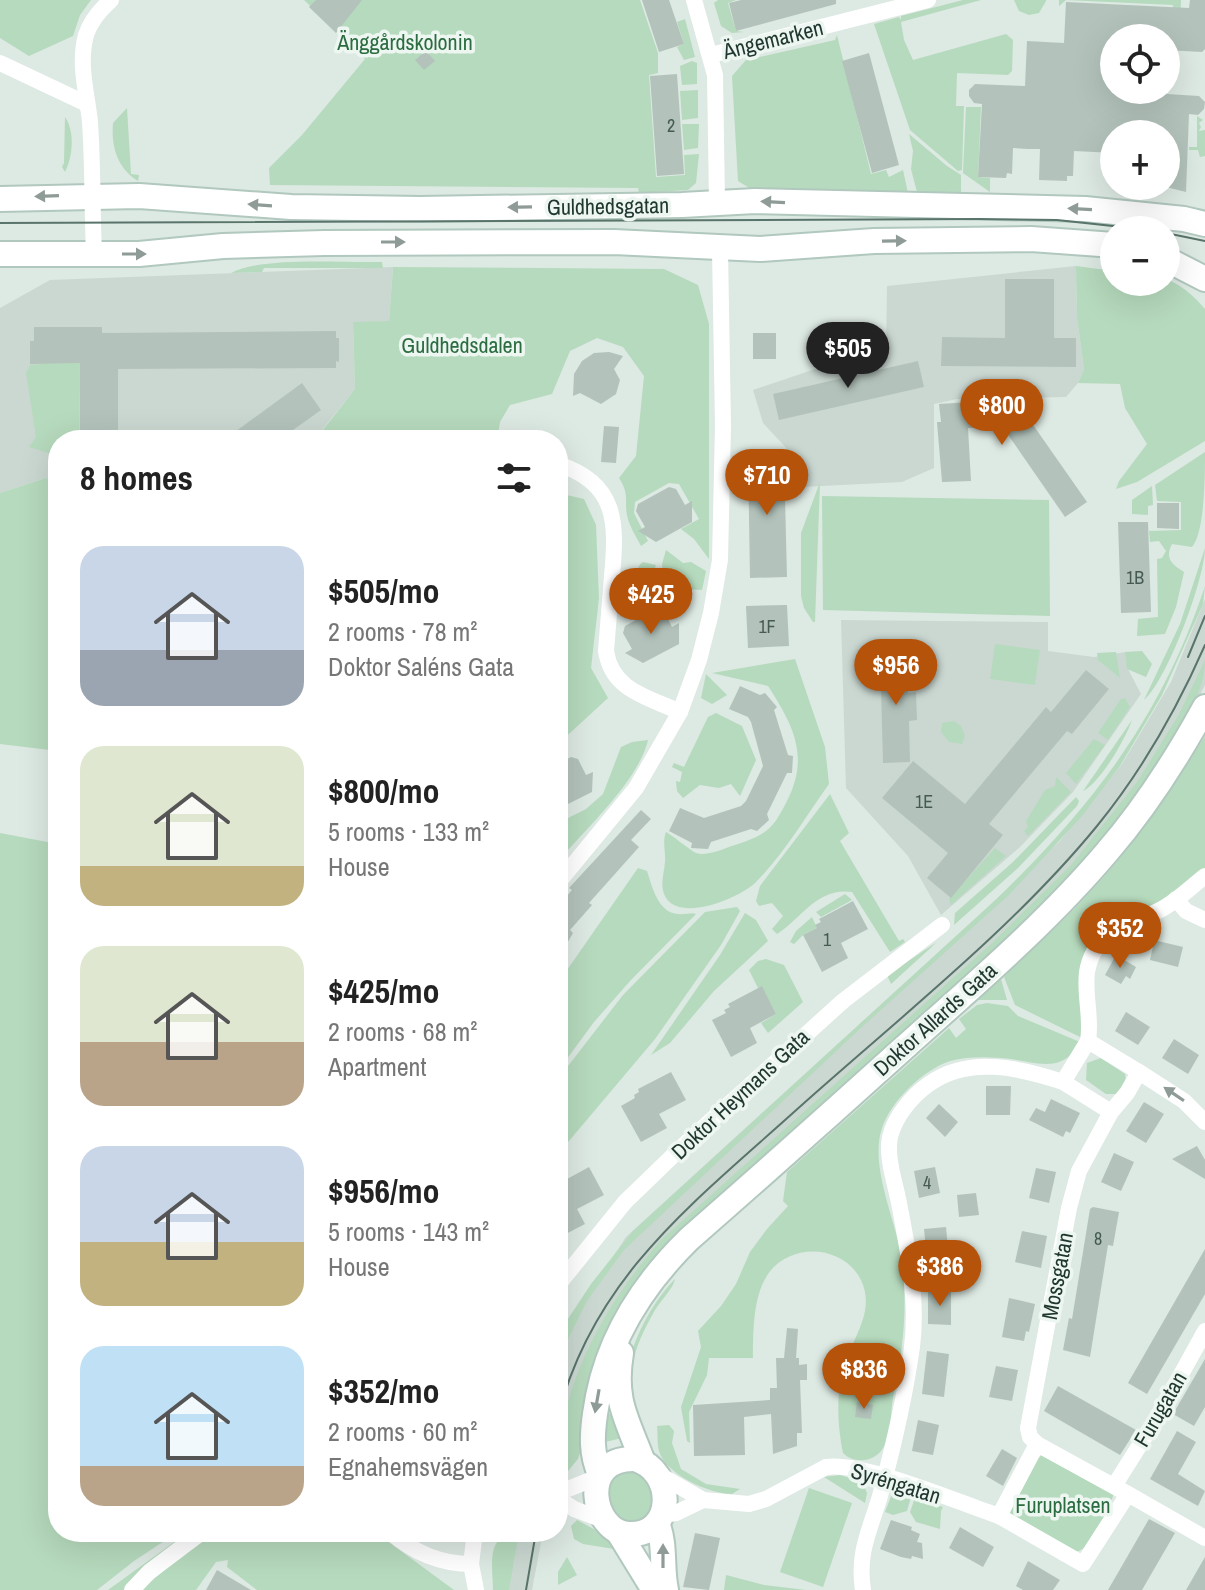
<!DOCTYPE html>
<html lang="en">
<head>
<meta charset="utf-8">
<style>
  :root { --surface:#fff; --page:#f2f2f2; --text:#222; --muted:#767676; --accent:#b45309 }
  body { margin:0; font-family:"Archivo Narrow",sans-serif; background:var(--page); color:var(--text); height:100vh; display:flex; flex-direction:column; font-size:30px; white-space:nowrap }
  * { box-sizing:border-box; margin:0 }
  p { font-size:26px; color:var(--muted) }
  .icon { flex:none; width:44px; height:44px; fill:none; stroke:currentColor; stroke-width:2; stroke-linecap:round; stroke-linejoin:round }
  .map { position:relative; flex:1; overflow:hidden }
  .panel { position:absolute; left:48px; top:430px; width:520px; height:1112px; display:flex; flex-direction:column; background:var(--surface); border-radius:32px; box-shadow:0 8px 32px #0002 }
  .panel>* { flex:none }
  .tools { position:absolute; left:1100px; top:24px; display:grid; gap:16px }
  .tools a { display:grid; place-items:center; width:80px; height:80px; border-radius:50%; background:var(--surface); box-shadow:0 8px 32px #0002; font-size:40px }
  .price { position:absolute; translate:-50% -68px; padding:0 18px; border-radius:28px; background:var(--accent); color:#fff; font-size:26px; line-height:52px; filter:drop-shadow(0 2px 4px #0008) }
  .price::after { content:''; position:absolute; left:50%; top:48px; width:24px; height:18px; margin-left:-12px; background:inherit; clip-path:polygon(0 0,100% 0,50% 100%) }
  .price.active { background:#222; color:#fff }
  ul { padding:0; list-style:none }
  li { display:flex; align-items:center; gap:24px; height:200px; padding:0 32px }
  li span { display:grid; place-items:center; flex:none; width:224px; height:160px; border-radius:24px; color:#555 }
  li>.icon { margin-inline-start:auto }
  span .icon { width:96px; height:96px; fill:#fffc; stroke-width:1 }
  li b { font-size:34px }
  h2 { display:flex; justify-content:space-between; align-items:center; height:96px; padding:0 32px; font-size:34px }
  .map>svg:first-child { display:block }
</style>
</head>
<body>
<div class="map">
<svg width="1205" height="1590" viewBox="0 0 1205 1590">
  <rect width="100%" height="100%" fill="#dde9e3"/>
  <g fill="#cbd8d2">
    <polygon points="1076,266 1077,318 1084,369 1078,383 1066,397 957,399 934,404 934,468 902,482 801,487 789,451 763,423 753,390 839,361 886,351 887,286"/>
    <polygon points="393,267 389,321 353,323 355,389 314,440 58,440 58,488 46,478 0,493 0,308 50,280"/>
    <polygon points="1205,599 1205,685 1190,714 1127,810 1059,891 889,1046 763,1152 677,1231 638,1274 558,1457 558,1362 570,1322 626,1237 1059,842 1122,764 1171,682"/>
    <polygon points="841,620 1048,622 1048,651 1094,657 1126,652 1128,669 1141,694 1073,792 1019,848 941,915 908,856 846,788"/>
    <polygon points="521,1532 543,1532 532,1590 494,1590 504,1544 519,1542"/>
  </g>
  <g fill="#b6dabd">
    <polygon points="0,0 91,0 80,15 73,36 29,56 0,38"/>
    <polygon points="304,0 640,0 658,53 658,73 649,75 656,177 685,175 684,155 699,154 696,183 688,190 639,193 638,188 270,185 269,168 302,135 365,59"/>
    <polygon points="718,0 736,0 728,3 736,31 744,32 732,33 721,26 714,3"/>
    <polygon points="963,0 981,0 901,22 904,40 913,60 1006,34 1013,40 1012,71 1008,75 957,73 956,106 964,106 962,170 958,171 910,130 874,24 899,17 901,20 901,16"/>
    <polygon points="1014,0 1046,0 1046,1 1039,13 1029,15 1019,11"/>
    <polygon points="1059,0 1181,0 1179,49 1172,47 1173,5 1066,0 1059,6"/>
    <polygon points="685,19 695,57 684,60 677,47 684,44 677,22"/>
    <polygon points="837,35 871,174 886,170 889,177 903,170 908,193 751,189 738,181 732,76 746,60 835,40"/>
    <polygon points="692,61 697,63 697,84 682,85 680,66"/>
    <polygon points="698,90 698,118 682,120 680,91"/>
    <polygon points="966,107 981,107 978,177 990,178 990,192 963,173"/>
    <path d="M127 108 131 174 139 175 138 181C117 168 111 146 113 123Z"/>
    <polygon points="1197,116 1203,120 1199,123 1201,127 1199,131 1205,130 1205,156 1200,157 1198,150 1189,150 1189,147 1197,147"/>
    <path d="M65 117C75 131 73 157 65 172L62 167 64 163Z"/>
    <polygon points="682,124 699,124 698,148 684,150"/>
    <polygon points="909,134 947,166 961,175 961,192 917,192 911,169 913,151"/>
    <path d="M382 262 383 268H264L262 272 231 273C263 256 343 263 382 262Z"/>
    <path d="M1076 266 1114 271V282H1166V279C1182 285 1194 296 1205 309V441L1137 482 1116 489 1119 481 1147 444 1125 408 1120 384 1078 383 1084 369 1077 318Z"/>
    <path d="M393 267 664 269 698 285 709 324V559L694 539 681 529 699 519 679 484 669 483 635 502 634 513 648 541 641 546C636 536 629 526 627 515 624 500 630 495 619 478L636 456 644 376 623 347 597 338 570 351 552 394 510 405 500 422 497 440H315L355 389 353 322 389 321Z"/>
    <polygon points="62,362 80,362 79,440 58,440 58,456 29,447 36,437 26,373 30,365"/>
    <path d="M1205 452C1205 474 1205 532 1192 547L1172 544C1164 559 1173 565 1184 572L1176 607 1165 634 1137 636 1138 619 1158 617 1157 559 1162 558 1166 551 1159 541 1150 542 1149 531 1181 530V502L1157 501 1155 485Z"/>
    <polygon points="46,478 58,488 58,751 0,744 0,493"/>
    <polygon points="820,482 815,622 813,622 804,608 801,596 801,533"/>
    <polygon points="1152,486 1153,505 1148,506 1148,515 1132,514 1132,500"/>
    <polygon points="558,493 584,499 596,525 599,598 591,668 608,698 558,744"/>
    <polygon points="822,496 1049,500 1050,616 823,610"/>
    <path d="M1205 548C1205 578 1167 681 1144 700L1180 624Z"/>
    <polygon points="666,550 683,563 691,562 706,571 702,590 685,589 663,579 662,564"/>
    <path d="M643 562 656 565 650 581 643 579C637 574 636 566 643 562Z"/>
    <path d="M1205 586 1203 604 1162 695 1120 766 1082 816 1010 894 862 1027 624 1250 587 1301 558 1359V1334L591 1284 633 1231 989 906C1089 811 1161 719 1205 586Z"/>
    <polygon points="995,644 1040,650 1035,685 990,679"/>
    <polygon points="1142,651 1152,664 1146,677 1127,669 1125,652"/>
    <polygon points="1116,652 1120,678 1098,660 1097,653"/>
    <path d="M795 659 825 747 829 784C806 816 784 854 755 883 739 898 682 922 666 898 659 886 664 875 665 862 666 852 662 842 666 832 673 836 690 850 696 853 708 857 727 847 738 844 767 834 773 829 787 801 810 756 793 725 768 686L712 673Z"/>
    <path d="M1205 660C1205 691 1187 715 1171 742 1088 878 973 969 856 1074 794 1129 734 1185 671 1239L636 1283 578 1459 568 1471 558 1475C558 1386 604 1305 662 1239L992 943 1071 865 1137 782 1178 716Z"/>
    <polygon points="706,674 727,695 712,704 701,698"/>
    <polygon points="1125,698 1130,707 1108,740 1098,733 1121,699"/>
    <polygon points="716,713 742,726 756,760 740,796 731,784 719,788 700,785 683,798 677,791 676,781 680,782 682,772 672,767 674,763 684,767 708,717"/>
    <path d="M1132 720C1126 738 1100 783 1083 791Z"/>
    <polygon points="954,721 961,726 965,736 962,744 949,742 941,732 942,723"/>
    <path d="M1205 736V874L1094 944 1082 1038 1015 1005 1004 977C1034 948 1064 921 1092 890 1136 843 1171 791 1205 736Z"/>
    <polygon points="1094,739 1105,745 1076,784 1066,773"/>
    <path d="M648 740C639 780 585 830 558 861V823L586 809 603 794 621 747 632 742Z"/>
    <polygon points="1056,777 1071,792 1028,836 1024,831 1028,827 1026,821 1045,790 1055,786"/>
    <path d="M830 794 849 833 840 841 899 941 903 939 905 942 890 952 852 892C817 887 801 919 777 934L772 929 783 916 772 903 759 906 756 901 760 886Z"/>
    <polygon points="1076,797 1079,801 1077,806 1018,868 954,925 955,913 1013,862"/>
    <polygon points="0,833 58,844 58,1532 178,1532 134,1561 97,1590 0,1590"/>
    <polygon points="995,848 1006,856 951,905 949,899"/>
    <path d="M638 868 647 871C652 886 658 913 678 914 685 915 691 912 696 914L630 981 594 1022 558 1071V983Z"/>
    <polygon points="845,894 852,900 821,917 816,912"/>
    <polygon points="737,907 740,911 721,945 655,1039 558,1154 558,1079 623,995 705,912"/>
    <polygon points="745,913 756,920 768,941 714,991 670,1043 651,1055 720,955"/>
    <polygon points="812,917 817,928 803,935 794,944 790,942 796,931"/>
    <polygon points="937,942 891,984 887,975"/>
    <polygon points="766,959 784,965 803,1002 768,1033 761,1023 776,1014 762,987 758,988 749,970 758,961"/>
    <polygon points="1001,979 1007,1000 977,1000"/>
    <path d="M987 1003 1008 1006 1018 1016 1080 1042C1075 1050 1069 1059 1059 1062 1045 1067 1025 1061 1011 1059 992 1057 969 1056 950 1061 923 1070 891 1101 882 1128 869 1166 896 1221 902 1259 908 1306 903 1353 893 1398 890 1415 892 1438 881 1451 871 1463 853 1463 843 1453 838 1429 836 1397 842 1373 849 1341 877 1314 861 1280 843 1244 790 1242 768 1274 753 1296 753 1332 753 1358H709L707 1375 689 1412 690 1443 687 1441 681 1407 701 1347 698 1331 721 1306 736 1284 750 1252 767 1229 788 1206 783 1201 787 1172 949 1028 956 1038 966 1029 959 1019 977 1005Z"/>
    <polygon points="1101,1058 1125,1074 1126,1082 1116,1094 1106,1094 1086,1080 1087,1063"/>
    <path d="M675 1279C673 1289 661 1300 655 1310 629 1356 629 1370 636 1419 608 1380 646 1308 675 1279Z"/>
    <polygon points="610,1414 626,1437 601,1443 604,1417"/>
    <path d="M669 1425 674 1431 672 1443 681 1469 706 1484 740 1489 732 1494C710 1494 666 1475 659 1451 657 1444 658 1434 657 1426Z"/>
    <path d="M1042 1455 1114 1492C1110 1509 1094 1549 1075 1552L1009 1516C1016 1497 1025 1466 1042 1455Z"/>
    <polygon points="639,1470 643,1473 656,1494 650,1521 620,1523 606,1497 612,1474"/>
    <polygon points="840,1475 862,1482 867,1493 865,1503 824,1477"/>
    <polygon points="809,1488 852,1503 823,1587 780,1572"/>
    <polygon points="897,1492 911,1497 907,1511 893,1515 885,1512 892,1494"/>
    <polygon points="915,1498 943,1507 941,1511 940,1529 916,1522 910,1512"/>
    <polygon points="577,1520 603,1534 616,1546 614,1549 583,1544 574,1539 571,1526"/>
    <polygon points="188,1532 193,1532 126,1590 108,1590"/>
    <polygon points="216,1532 375,1532 454,1590 257,1590 227,1567 228,1560 216,1562 196,1590 141,1590 182,1555"/>
    <path d="M504 1536H507V1541L518 1538 509 1590H493C493 1572 487 1545 504 1536Z"/>
    <polygon points="567,1557 577,1575 558,1585 558,1572"/>
    <polygon points="726,1575 764,1585 806,1590 724,1590"/>
  </g>
  <g fill="#b3c3bb">
    <polygon points="316,0 362,0 336,33 309,7"/>
    <polygon points="642,0 669,0 684,44 659,52"/>
    <polygon points="741,0 836,0 836,4 736,31 729,3"/>
    <polygon points="1190,0 1205,0 1205,49 1202,52 1166,50 1166,38 1114,38 1114,90 1167,90 1167,94 1199,96 1205,102 1204,109 1198,115 1189,114 1186,192 1166,187 1166,134 1114,134 1114,153 1074,151 1073,176 1067,176 1067,181 1039,180 1040,149 1028,149 1013,148 1012,174 1007,173 1006,178 978,177 982,104 974,103 969,96 969,90 975,84 1025,86 1027,41 1064,43 1066,2 1189,8"/>
    <polygon points="426,51 435,61 424,70 415,60"/>
    <polygon points="869,53 899,165 872,173 842,61"/>
    <polygon points="677,74 684,174 657,176 650,76"/>
    <polygon points="1005,279 1054,279 1054,338 1076,338 1076,367 941,366 942,337 1005,338"/>
    <polygon points="34,327 102,327 102,333 336,331 336,338 339,338 339,362 336,361 336,368 118,369 118,440 80,440 80,363 30,364 30,341 34,341"/>
    <rect x="753" y="333" width="23" height="26"/>
    <polygon points="609,352 623,356 614,369 620,380 616,394 601,404 580,393 573,396 574,374 582,361 594,353"/>
    <polygon points="918,361 924,387 779,420 773,394"/>
    <polygon points="302,383 321,410 279,440 224,440"/>
    <polygon points="1015,399 1087,502 1065,517 1002,426 968,428 971,481 942,482 937,422 941,422 939,404"/>
    <polygon points="604,426 619,427 616,463 601,462"/>
    <polygon points="784,456 787,577 750,578 748,457"/>
    <polygon points="669,487 676,489 685,505 692,501 692,522 656,542 638,531 645,527 636,511 638,504"/>
    <polygon points="1157,503 1179,503 1179,529 1157,528"/>
    <polygon points="1118,522 1148,522 1151,612 1121,613"/>
    <polygon points="787,605 789,646 748,648 746,606"/>
    <polygon points="656,609 664,611 672,627 679,623 679,644 643,663 625,653 632,649 623,633 625,626"/>
    <polygon points="880,652 907,652 908,693 916,692 917,720 909,721 910,762 883,763"/>
    <polygon points="1086,670 1109,689 1072,734 1067,731 989,824 1003,835 951,898 927,878 948,853 882,798 913,761 965,804 1046,707 1051,712"/>
    <polygon points="740,686 760,695 765,693 777,707 774,710 788,755 793,756 792,773 787,773 767,814 769,820 757,831 751,829 711,842 708,849 691,848 692,843 669,831 680,808 704,818 741,806 746,801 763,766 751,722 748,717 729,709"/>
    <polygon points="571,757 578,759 586,775 593,772 592,792 558,809 558,764"/>
    <polygon points="641,810 651,819 631,840 639,847 589,903 592,905 570,930 573,933 558,959 558,906 572,890 569,888"/>
    <polygon points="853,901 868,929 841,943 848,958 822,972 803,935 817,928 815,925 821,922 819,919"/>
    <polygon points="1158,941 1183,947 1178,967 1150,960 1154,942"/>
    <polygon points="1116,955 1136,967 1130,979 1126,976 1121,984 1105,975"/>
    <polygon points="762,986 776,1014 750,1028 757,1043 731,1057 712,1020 726,1013 724,1010 730,1007 728,1004"/>
    <polygon points="1126,1012 1150,1027 1138,1045 1115,1031"/>
    <polygon points="1174,1039 1199,1055 1188,1074 1162,1058"/>
    <polygon points="671,1072 686,1100 659,1114 667,1128 641,1142 621,1106 635,1098 634,1095 639,1092 638,1089"/>
    <polygon points="986,1086 1011,1086 1010,1115 986,1115"/>
    <polygon points="1051,1099 1080,1113 1070,1133 1066,1131 1063,1137 1029,1120 1036,1108 1045,1112"/>
    <polygon points="1144,1102 1164,1114 1146,1143 1126,1131"/>
    <polygon points="939,1104 958,1122 945,1137 926,1118"/>
    <polygon points="1197,1146 1205,1160 1205,1179 1172,1159"/>
    <polygon points="1114,1153 1134,1162 1121,1191 1101,1182"/>
    <polygon points="589,1167 604,1195 577,1209 585,1224 558,1238 558,1184"/>
    <polygon points="935,1167 940,1193 919,1198 914,1171"/>
    <polygon points="1036,1168 1056,1172 1049,1203 1029,1198"/>
    <polygon points="976,1193 979,1215 959,1217 957,1195"/>
    <polygon points="1093,1207 1119,1212 1113,1246 1108,1245 1090,1357 1063,1350 1069,1318 1072,1319 1090,1209"/>
    <polygon points="946,1227 949,1258 927,1260 924,1229"/>
    <polygon points="1022,1231 1047,1236 1041,1268 1015,1262"/>
    <polygon points="1205,1249 1205,1294 1147,1394 1128,1383"/>
    <polygon points="928,1292 951,1292 951,1325 928,1324"/>
    <polygon points="1009,1298 1035,1304 1029,1332 1026,1331 1024,1341 1002,1337"/>
    <polygon points="787,1328 798,1329 796,1358 799,1358 799,1365 807,1364 807,1380 800,1380 802,1433 797,1433 797,1446 773,1454 771,1414 744,1417 745,1455 694,1456 693,1405 770,1400 770,1388 777,1388 776,1358 784,1358"/>
    <polygon points="927,1351 949,1354 944,1397 922,1394"/>
    <polygon points="1205,1359 1205,1407 1194,1426 1173,1414"/>
    <polygon points="996,1366 1018,1370 1012,1401 989,1397"/>
    <polygon points="1058,1386 1136,1430 1120,1455 1044,1411"/>
    <polygon points="857,1402 873,1405 871,1419 855,1417"/>
    <polygon points="918,1420 939,1425 933,1455 912,1451"/>
    <polygon points="1177,1431 1196,1442 1178,1474 1205,1491 1198,1506 1150,1479"/>
    <polygon points="1002,1449 1017,1458 1003,1486 986,1476"/>
    <polygon points="1149,1519 1175,1533 1142,1590 1108,1590"/>
    <polygon points="891,1520 912,1527 911,1530 920,1534 917,1542 922,1543 923,1559 912,1556 911,1559 901,1557 880,1549"/>
    <polygon points="960,1527 994,1547 983,1567 949,1548"/>
    <polygon points="695,1533 720,1538 709,1590 683,1587"/>
    <polygon points="1205,1557 1205,1590 1186,1590"/>
    <polygon points="1028,1561 1060,1580 1053,1590 1023,1590 1016,1586"/>
    <polygon points="217,1570 251,1590 206,1590"/>
  </g>
  <g fill="none" stroke-linecap="round" stroke-linejoin="round">
    <g stroke="#b1c8be" stroke-width="28">
      <g id="secondary">
        <polyline points="0,199 139,196 291,207 420,209 682,205 755,201 1085,209 1184,219 1205,224"/>
        <polyline points="0,254 139,254 223,246 324,243 614,242 760,249 874,241 1031,239 1114,245"/>
        <polyline points="1166,259 1205,279"/>
        <path d="M621 1353C613 1401 627 1419 643 1462"/>
        <path d="M635 1459C676 1471 675 1536 629 1534 592 1533 577 1457 635 1459Z"/>
        <path d="M600 1474C591 1454 592 1435 595 1414 604 1346 640 1287 689 1239 762 1175 834 1111 906 1046 975 984 1047 923 1107 852 1145 808 1177 758 1205 707"/>
        <path d="M657 1523C666 1545 661 1567 666 1590"/>
        <polyline points="619,1533 654,1590"/>
      </g>
    </g>
    <g stroke="#fff" stroke-width="16">
      <polyline points="694,0 715,75 717,202"/>
      <polyline points="711,55 928,0"/>
      <polyline points="0,63 87,104"/>
      <path d="M94 253C92 209 93 165 90 122 87 93 78 64 86 35 90 22 101 9 111 0"/>
      <path d="M558 464C617 483 617 522 612 576 610 601 608 626 606 651 612 691 648 697 680 712"/>
      <polyline points="558,883 636,788 680,712 699,660 711,613 720,560 723,426 720,249"/>
      <polyline points="1176,899 1186,911 1205,920"/>
      <path d="M1088 1041C1092 1018 1084 995 1087 972 1094 930 1128 926 1160 910 1176 902 1191 887 1205 876"/>
      <polyline points="1139,1072 1184,1101 1205,1122"/>
      <polyline points="558,1285 625,1202 685,1144 843,1001 942,925"/>
      <polyline points="1037,1444 1030,1437 1028,1428 1069,1208 1079,1171 1111,1112 1127,1093 1139,1072 1088,1041 1063,1082 1111,1112"/>
      <polygon points="1037,1444 1128,1494 1083,1564 999,1516"/>
      <path d="M658 1474 703 1500 749 1504 766 1499 826 1467C862 1461 960 1503 999 1516"/>
      <polyline points="1114,1486 1158,1416 1205,1331"/>
      <polyline points="558,1493 598,1477"/>
      <polyline points="1128,1494 1205,1538"/>
      <polyline points="558,1498 574,1509 606,1521"/>
      <polyline points="663,1515 676,1513 703,1500"/>
      <path d="M390 1532C413 1552 440 1564 471 1564"/>
      <polyline points="475,1532 471,1564 476,1590"/>
      <polyline points="132,1590 149,1572 202,1532"/>
      <path d="M863 1590C857 1553 870 1530 880 1496 893 1448 905 1397 912 1347 918 1300 908 1250 899 1203 895 1182 886 1158 890 1137 895 1116 912 1096 929 1084 969 1055 1020 1068 1063 1082"/>
    </g>
    <use href="#secondary" stroke="#fff" stroke-width="24"/>
    <g stroke="#59746b" stroke-width="2">
      <polyline points="0,223 979,219 1057,220 1150,230"/>
      <polyline points="1166,233 1205,241"/>
      <polyline points="1188,657 1205,616"/>
      <path d="M558 1416C593 1278 693 1203 794 1112 894 1022 1012 930 1097 826 1141 772 1177 709 1205 645"/>
      <polyline points="526,1590 536,1532"/>
    </g>
  </g>
  <defs><path id="oneway-solid" d="M-6-.8H1V-3.2L6.5 0L1 3.2V.8H-6Z" transform="scale(2)"/></defs>
  <g fill="#8f9b97">
    <use href="#oneway-solid" transform="translate(47 196) rotate(178)"/>
    <use href="#oneway-solid" transform="translate(773 202) rotate(-177)"/>
    <use href="#oneway-solid" transform="translate(260 205) rotate(-176)"/>
    <use href="#oneway-solid" transform="translate(520 207) rotate(179)"/>
    <use href="#oneway-solid" transform="translate(1080 209) rotate(-177)"/>
    <use href="#oneway-solid" transform="translate(894 241) rotate(-1)"/>
    <use href="#oneway-solid" transform="translate(393 242)"/>
    <use href="#oneway-solid" transform="translate(134 254)"/>
    <use href="#oneway-solid" transform="translate(1174 1094) rotate(-146)"/>
    <use href="#oneway-solid" transform="translate(597 1401) rotate(100)"/>
    <use href="#oneway-solid" transform="translate(663 1556) rotate(-90)"/>
  </g>
  <g text-anchor="middle" dominant-baseline="central" stroke-width="7" stroke-linejoin="round" paint-order="stroke">
    <g font-size="18" fill="#445a52">
      <text x="671" y="125">2</text>
      <text x="1135" y="577">1B</text>
      <text x="767" y="626">1F</text>
      <text x="924" y="801">1E</text>
      <text x="827" y="939">1</text>
      <text x="927" y="1182">4</text>
      <text x="1098" y="1238">8</text>
    </g>
    <g font-size="22" fill="#1f372f" stroke="#edf6f1">
      <text transform="translate(773 39) rotate(-14)">Ängemarken</text>
      <text transform="translate(608 206) rotate(-1)">Guldhedsgatan</text>
      <text transform="translate(935 1019) rotate(-42)">Doktor Allards Gata</text>
      <text transform="translate(740 1094) rotate(-43)">Doktor Heymans Gata</text>
      <text transform="translate(1057 1276) rotate(-79)">Mossgatan</text>
      <text transform="translate(1160 1409) rotate(-60)">Furugatan</text>
      <text transform="translate(896 1483) rotate(17)">Syréngatan</text>
    </g>
    <g font-size="22" fill="#2b6d40" stroke="#edf6f1">
      <text x="405" y="42">Änggårdskolonin</text>
      <text x="462" y="345">Guldhedsdalen</text>
      <text x="1063" y="1505">Furuplatsen</text>
    </g>
  </g>
</svg>
<div class="tools">
<a><svg class="icon" aria-label="locate" viewBox="0 0 24 24"><circle cx="12" cy="12" r="6"/><path d="M12 2v4M12 18v4M2 12h4M18 12h4"/></svg></a>
<a>+</a>
<a>−</a>
</div>
<b class="price active" style="left:848px;top:390px">$505</b>
<b class="price" style="left:1002px;top:447px">$800</b>
<b class="price" style="left:767px;top:517px">$710</b>
<b class="price" style="left:651px;top:636px">$425</b>
<b class="price" style="left:896px;top:707px">$956</b>
<b class="price" style="left:1120px;top:970px">$352</b>
<b class="price" style="left:940px;top:1308px">$386</b>
<b class="price" style="left:864px;top:1411px">$836</b>
<section class="panel">
<h2>8 homes<svg class="icon" aria-label="filters" viewBox="0 0 24 24"><path d="M4 7h16M4 17h16"/><circle cx="9" cy="7" r="2"/><circle cx="15" cy="17" r="2"/></svg></h2>
<ul>
<li><span style="background:linear-gradient(#c9d6e8 65%,#9aa5b1 0)"><svg class="icon" aria-label="home" viewBox="0 0 24 24"><path d="M3 11l9-7 9 7M6 9v11h12V9"/></svg></span><div><b>$505/mo</b><p>2 rooms · 78 m²</p><p>Doktor Saléns Gata</p></div></li>
<li><span style="background:linear-gradient(#dfe7d0 75%,#c2b280 0)"><svg class="icon" aria-label="home" viewBox="0 0 24 24"><path d="M3 11l9-7 9 7M6 9v11h12V9"/></svg></span><div><b>$800/mo</b><p>5 rooms · 133 m²</p><p>House</p></div></li>
<li><span style="background:linear-gradient(#dfe7d0 60%,#b9a48a 0)"><svg class="icon" aria-label="home" viewBox="0 0 24 24"><path d="M3 11l9-7 9 7M6 9v11h12V9"/></svg></span><div><b>$425/mo</b><p>2 rooms · 68 m²</p><p>Apartment</p></div></li>
<li><span style="background:linear-gradient(#c9d6e8 60%,#c2b280 0)"><svg class="icon" aria-label="home" viewBox="0 0 24 24"><path d="M3 11l9-7 9 7M6 9v11h12V9"/></svg></span><div><b>$956/mo</b><p>5 rooms · 143 m²</p><p>House</p></div></li>
<li><span style="background:linear-gradient(#bfe0f5 75%,#b9a48a 0)"><svg class="icon" aria-label="home" viewBox="0 0 24 24"><path d="M3 11l9-7 9 7M6 9v11h12V9"/></svg></span><div><b>$352/mo</b><p>2 rooms · 60 m²</p><p>Egnahemsvägen</p></div></li>
</ul>
</section>
</div>
</body>
</html>
